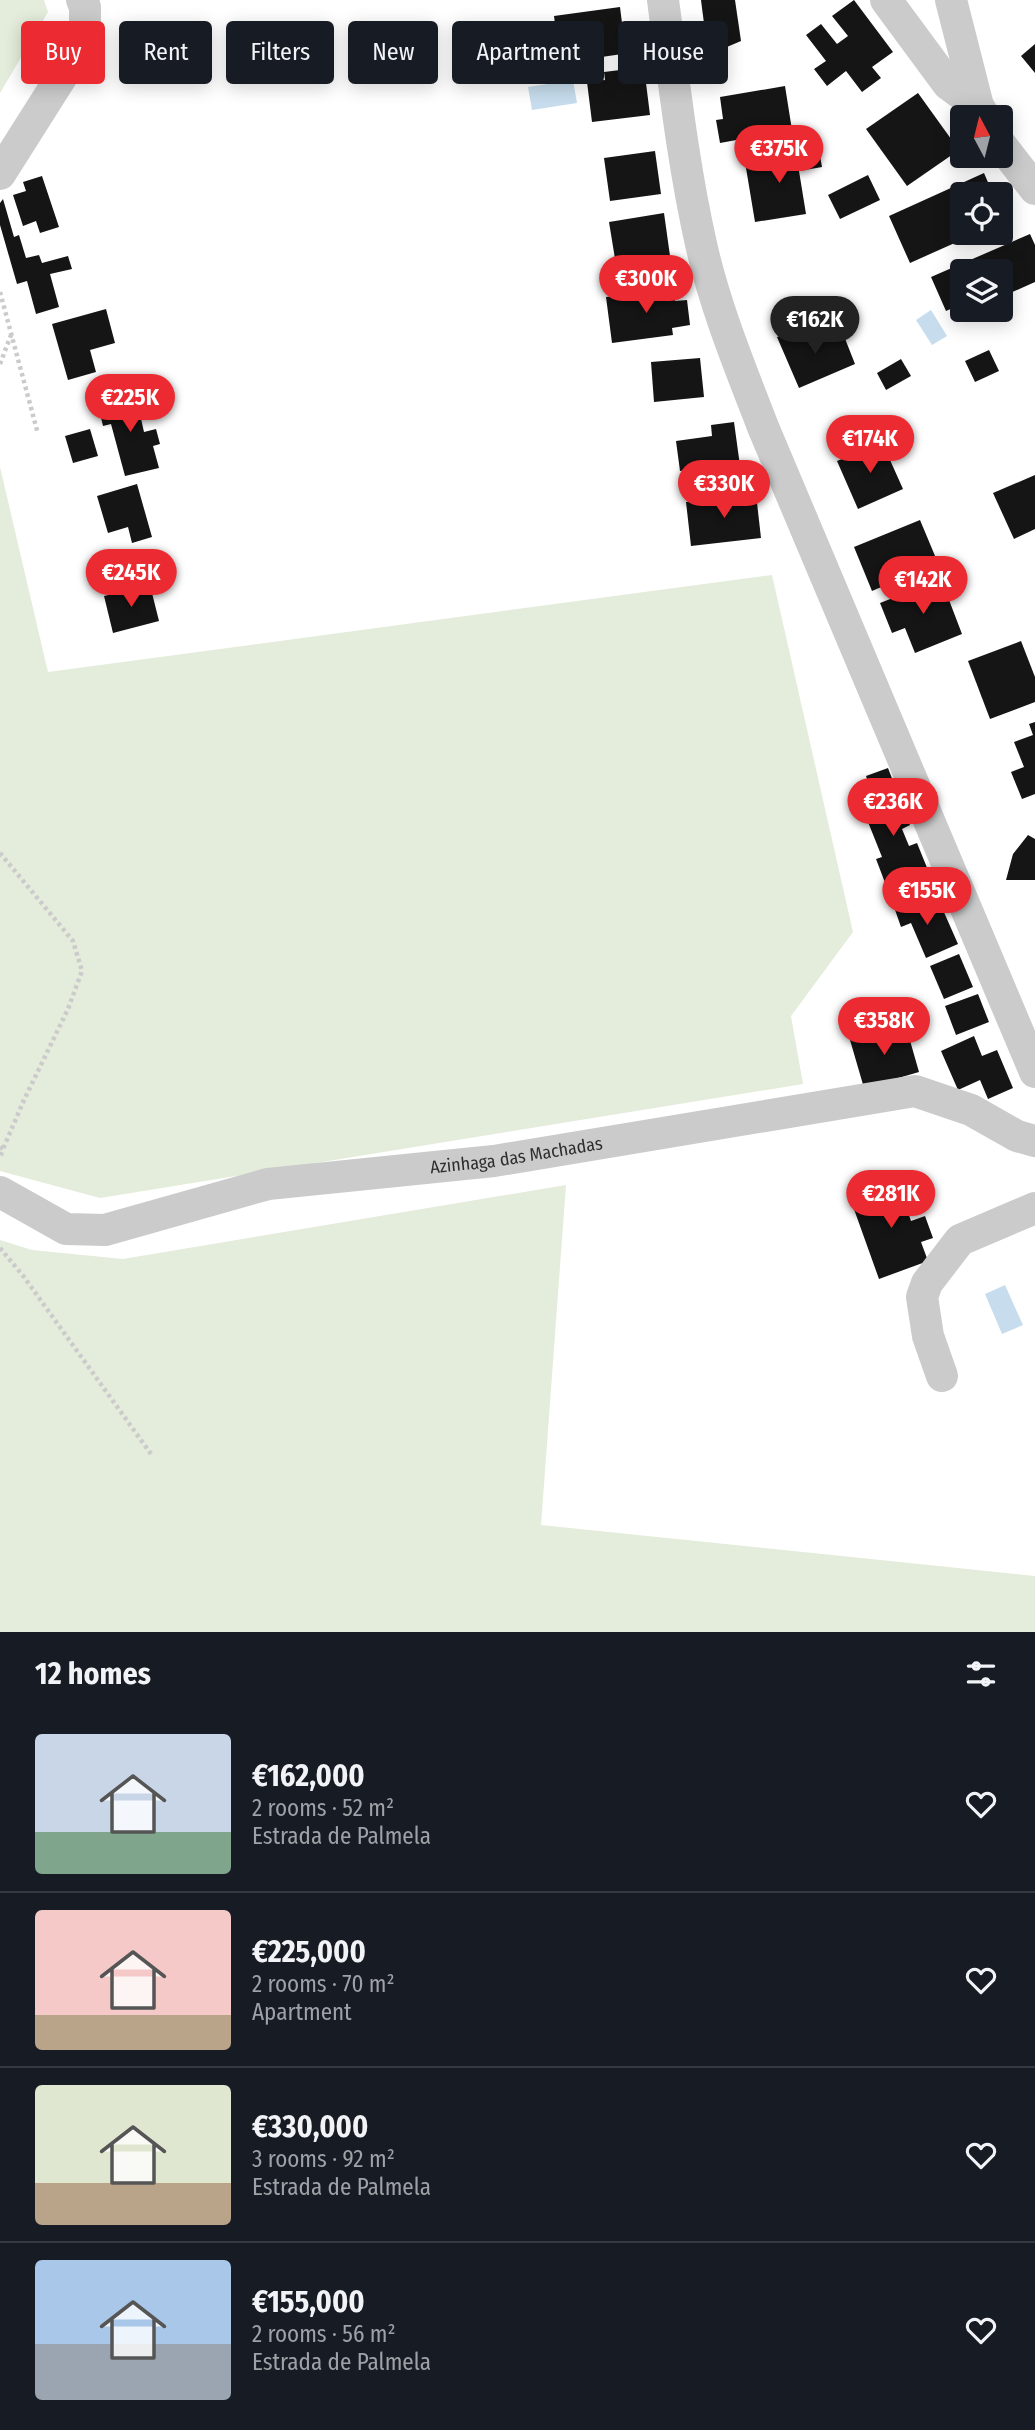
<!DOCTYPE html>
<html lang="en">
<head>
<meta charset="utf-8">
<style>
  :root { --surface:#171b24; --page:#20242c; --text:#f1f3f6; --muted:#9ea1a6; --line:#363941; --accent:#ec2a31 }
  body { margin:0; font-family:"Fira Sans Condensed",sans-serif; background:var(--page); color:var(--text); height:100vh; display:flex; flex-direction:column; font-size:26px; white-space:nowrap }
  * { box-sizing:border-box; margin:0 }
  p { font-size:23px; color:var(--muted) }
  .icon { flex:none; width:38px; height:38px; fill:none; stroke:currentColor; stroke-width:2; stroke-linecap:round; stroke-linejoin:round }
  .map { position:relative; height:1632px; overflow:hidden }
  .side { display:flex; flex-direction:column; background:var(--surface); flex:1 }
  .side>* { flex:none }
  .banner { position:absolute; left:21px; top:21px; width:994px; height:63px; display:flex; gap:14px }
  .needle { width:46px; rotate:353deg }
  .fabs { position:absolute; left:950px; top:105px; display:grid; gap:14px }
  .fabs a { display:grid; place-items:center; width:63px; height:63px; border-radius:7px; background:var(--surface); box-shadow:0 4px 18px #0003; font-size:35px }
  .price { position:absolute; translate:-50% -60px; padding:0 16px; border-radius:24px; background:var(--accent); color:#fff; font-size:23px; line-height:46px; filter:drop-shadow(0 2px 4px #0008) }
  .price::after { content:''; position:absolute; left:50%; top:42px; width:21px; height:16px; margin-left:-10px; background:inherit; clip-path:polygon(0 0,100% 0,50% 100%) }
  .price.current { background:#222; color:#fff }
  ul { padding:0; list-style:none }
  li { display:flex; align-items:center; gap:21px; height:175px; padding:0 35px }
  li+li { border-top:2px solid var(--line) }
  li span { display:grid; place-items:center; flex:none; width:196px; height:140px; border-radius:7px; color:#555 }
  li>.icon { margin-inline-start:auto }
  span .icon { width:84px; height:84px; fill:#fffc; stroke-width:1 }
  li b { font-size:30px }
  h2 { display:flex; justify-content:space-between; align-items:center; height:84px; padding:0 35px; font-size:30px }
  .chip { padding:0 24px; border-radius:7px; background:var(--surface); box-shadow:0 4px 18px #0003; font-size:24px; line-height:63px }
  .chip.current { background:var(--accent); color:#fff }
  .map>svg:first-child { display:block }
</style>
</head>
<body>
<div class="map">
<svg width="1035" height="1632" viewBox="0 0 1035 1632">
  <rect width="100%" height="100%" fill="#fff"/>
  <g fill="#e4ecdb">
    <polygon points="0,0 44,0 48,12 0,93"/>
    <polygon points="0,467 48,672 772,575 853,932 791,1016 803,1084 100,1198 0,1171"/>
    <polygon points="566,1185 541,1525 1035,1576 1035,1632 0,1632 0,1240 32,1250 123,1259"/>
  </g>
  <g fill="#c7dded">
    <polygon points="573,80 577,103 532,110 528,87"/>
    <polygon points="931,310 947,336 932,345 916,320"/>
    <polygon points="1005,1285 1023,1325 1002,1334 985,1294"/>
  </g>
  <g fill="#151515">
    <polygon points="701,0 735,0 741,41 708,55"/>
    <polygon points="854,0 893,52 872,67 881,78 862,92 846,71 827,86 814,69 826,61 806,35 821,24 837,44 848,36 832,16"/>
    <polygon points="620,7 622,23 632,22 636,52 560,63 554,16"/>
    <polygon points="1035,44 1035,73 1021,56"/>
    <polygon points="644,67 650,115 592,122 587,82 605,80 604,72"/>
    <polygon points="785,86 792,130 720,143 716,120 723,119 720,97"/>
    <polygon points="918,93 959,150 907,186 866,129"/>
    <polygon points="819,150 822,167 799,171 806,214 755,222 745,162"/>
    <polygon points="655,151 661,194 610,201 604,158"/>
    <polygon points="984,173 993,194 962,194 962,233 977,233 910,263 889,216"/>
    <polygon points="868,175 880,200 840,219 828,195"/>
    <polygon points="42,176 59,227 40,233 36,221 23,226 13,195 26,191 23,182"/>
    <polygon points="3,199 14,237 19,235 26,258 39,255 42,263 68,256 72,269 50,274 59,307 36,314 27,281 17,284 0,225 0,203"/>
    <polygon points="664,213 671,263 617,271 609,222"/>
    <polygon points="1030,234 1035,245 1035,282 1001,297 1001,271 962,271 962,304 946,311 931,277"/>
    <polygon points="674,289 675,301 687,300 690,325 672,328 673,335 612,343 606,297"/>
    <polygon points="106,309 115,343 90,350 96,372 68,380 52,324"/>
    <polygon points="802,327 810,345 842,331 855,364 799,388 777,337"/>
    <polygon points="989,350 999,371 975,382 965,361"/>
    <polygon points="700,358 704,397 654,402 651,362"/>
    <polygon points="901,359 911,376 886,390 877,373"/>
    <polygon points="135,392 144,432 156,429 160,444 153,446 159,468 125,476 111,424 103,426 97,401"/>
    <polygon points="734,422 741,473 720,476 719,466 680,471 676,441 712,436 711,425"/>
    <polygon points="90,429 98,456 73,463 65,436"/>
    <polygon points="882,442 903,489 858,509 837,461"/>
    <polygon points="1035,475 1035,529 1014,539 993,493"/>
    <polygon points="137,484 152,537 132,543 128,527 108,533 97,496"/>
    <polygon points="756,494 761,538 691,546 686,502"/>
    <polygon points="920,520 938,563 872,591 854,547"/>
    <polygon points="941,579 962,634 915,653 905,628 892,633 880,603"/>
    <polygon points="150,585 159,621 113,633 104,596"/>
    <polygon points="1021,641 1035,677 1035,702 990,719 968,661"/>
    <polygon points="1035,722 1035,794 1022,799 1011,772 1024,767 1014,742 1033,735 1029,724"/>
    <polygon points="888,768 910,825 902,829 909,846 917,843 934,885 892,901 876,859 882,857 856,792 870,787 866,776"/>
    <polygon points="1028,835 1035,839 1035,880 1006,880 1013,854"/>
    <polygon points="919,898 927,917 943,910 958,944 926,958 911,923 901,927 894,907"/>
    <polygon points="959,954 973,987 944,999 930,966"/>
    <polygon points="978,994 989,1022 956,1035 945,1006"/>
    <polygon points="883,1030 885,1036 907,1030 919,1072 864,1088 850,1040"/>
    <polygon points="974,1036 982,1056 997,1050 1013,1088 988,1099 980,1080 958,1090 941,1051"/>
    <polygon points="897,1181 911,1221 925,1216 933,1238 921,1242 928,1261 879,1279 850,1198"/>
  </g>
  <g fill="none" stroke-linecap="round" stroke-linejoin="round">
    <g stroke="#cbcbcb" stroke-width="4.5" stroke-dasharray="3.5 3.5" stroke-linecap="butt">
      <polyline points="0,292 38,434"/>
      <polyline points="0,364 11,335"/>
      <polyline points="0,853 73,941 82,971 68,1009 24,1100 3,1149"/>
      <polyline points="0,1147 3,1149 0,1158"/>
      <polyline points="0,1248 24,1277 151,1454"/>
    </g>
    <g stroke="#cbcbcb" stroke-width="32">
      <path d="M663 0C674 82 683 164 701 244 715 307 740 367 763 427L1035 1072"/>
      <polyline points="886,0 948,84 978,106 985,117"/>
      <polyline points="951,0 978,106"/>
      <polyline points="1001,145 1035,189"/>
      <polyline points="0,174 74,57 85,30 85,7 82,0"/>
      <path id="s1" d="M0 1192 66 1229 105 1230 268 1184 494 1161 915 1091 971 1110 1017 1136 1035 1141"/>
      <polyline points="942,1376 928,1336 922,1297 927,1283 960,1240 1035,1208"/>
    </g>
  </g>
  <g text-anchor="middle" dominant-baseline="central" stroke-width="7" stroke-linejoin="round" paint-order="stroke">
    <g font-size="18" fill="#2e2e2e" stroke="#fff">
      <text stroke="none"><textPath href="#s1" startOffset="534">Azinhaga das Machadas</textPath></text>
    </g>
  </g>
</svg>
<div class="fabs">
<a><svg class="needle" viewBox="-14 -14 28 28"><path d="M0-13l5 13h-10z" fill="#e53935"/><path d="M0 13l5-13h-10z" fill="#9ea1a6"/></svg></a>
<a><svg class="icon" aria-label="locate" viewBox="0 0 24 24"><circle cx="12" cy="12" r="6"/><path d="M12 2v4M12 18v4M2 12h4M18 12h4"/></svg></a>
<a><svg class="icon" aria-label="layers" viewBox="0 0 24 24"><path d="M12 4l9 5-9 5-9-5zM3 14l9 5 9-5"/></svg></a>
</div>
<b class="price" style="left:779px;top:185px">€375K</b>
<b class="price" style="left:646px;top:315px">€300K</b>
<b class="price current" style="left:815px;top:356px">€162K</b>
<b class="price" style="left:130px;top:434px">€225K</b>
<b class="price" style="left:870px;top:475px">€174K</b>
<b class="price" style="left:724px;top:520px">€330K</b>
<b class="price" style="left:131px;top:609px">€245K</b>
<b class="price" style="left:923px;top:616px">€142K</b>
<b class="price" style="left:893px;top:838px">€236K</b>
<b class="price" style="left:927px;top:927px">€155K</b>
<b class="price" style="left:884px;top:1057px">€358K</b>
<b class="price" style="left:891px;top:1230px">€281K</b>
<div class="banner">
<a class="chip current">Buy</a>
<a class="chip">Rent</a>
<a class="chip">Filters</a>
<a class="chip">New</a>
<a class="chip">Apartment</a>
<a class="chip">House</a>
</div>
</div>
<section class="side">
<h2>12 homes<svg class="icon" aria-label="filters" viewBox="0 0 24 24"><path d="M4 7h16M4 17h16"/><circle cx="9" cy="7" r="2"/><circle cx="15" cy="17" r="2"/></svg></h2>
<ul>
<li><span style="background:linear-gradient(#c9d6e8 70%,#7fa58c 0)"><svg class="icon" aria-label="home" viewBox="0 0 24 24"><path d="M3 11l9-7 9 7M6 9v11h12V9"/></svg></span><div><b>€162,000</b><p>2 rooms · 52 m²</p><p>Estrada de Palmela</p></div><svg class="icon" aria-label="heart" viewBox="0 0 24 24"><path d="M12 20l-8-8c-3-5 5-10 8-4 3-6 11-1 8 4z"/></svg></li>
<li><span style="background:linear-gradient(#f6c9c9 75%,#b9a48a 0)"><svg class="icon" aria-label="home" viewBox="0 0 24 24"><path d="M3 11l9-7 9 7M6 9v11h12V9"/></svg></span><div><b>€225,000</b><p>2 rooms · 70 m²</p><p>Apartment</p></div><svg class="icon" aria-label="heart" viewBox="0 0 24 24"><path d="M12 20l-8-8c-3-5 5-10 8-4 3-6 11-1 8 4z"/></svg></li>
<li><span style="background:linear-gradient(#dfe7d0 70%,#b9a48a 0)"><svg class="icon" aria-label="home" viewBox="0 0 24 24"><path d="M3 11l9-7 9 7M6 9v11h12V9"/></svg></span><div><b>€330,000</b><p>3 rooms · 92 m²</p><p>Estrada de Palmela</p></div><svg class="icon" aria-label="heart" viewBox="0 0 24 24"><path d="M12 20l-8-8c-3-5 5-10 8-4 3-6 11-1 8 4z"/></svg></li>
<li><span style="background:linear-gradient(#a9c7e8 60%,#9aa5b1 0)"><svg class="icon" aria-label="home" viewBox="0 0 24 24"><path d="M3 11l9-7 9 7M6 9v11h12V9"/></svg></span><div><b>€155,000</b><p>2 rooms · 56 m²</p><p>Estrada de Palmela</p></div><svg class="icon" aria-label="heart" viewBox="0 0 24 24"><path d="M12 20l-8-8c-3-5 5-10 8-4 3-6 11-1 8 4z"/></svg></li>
</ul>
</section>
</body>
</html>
